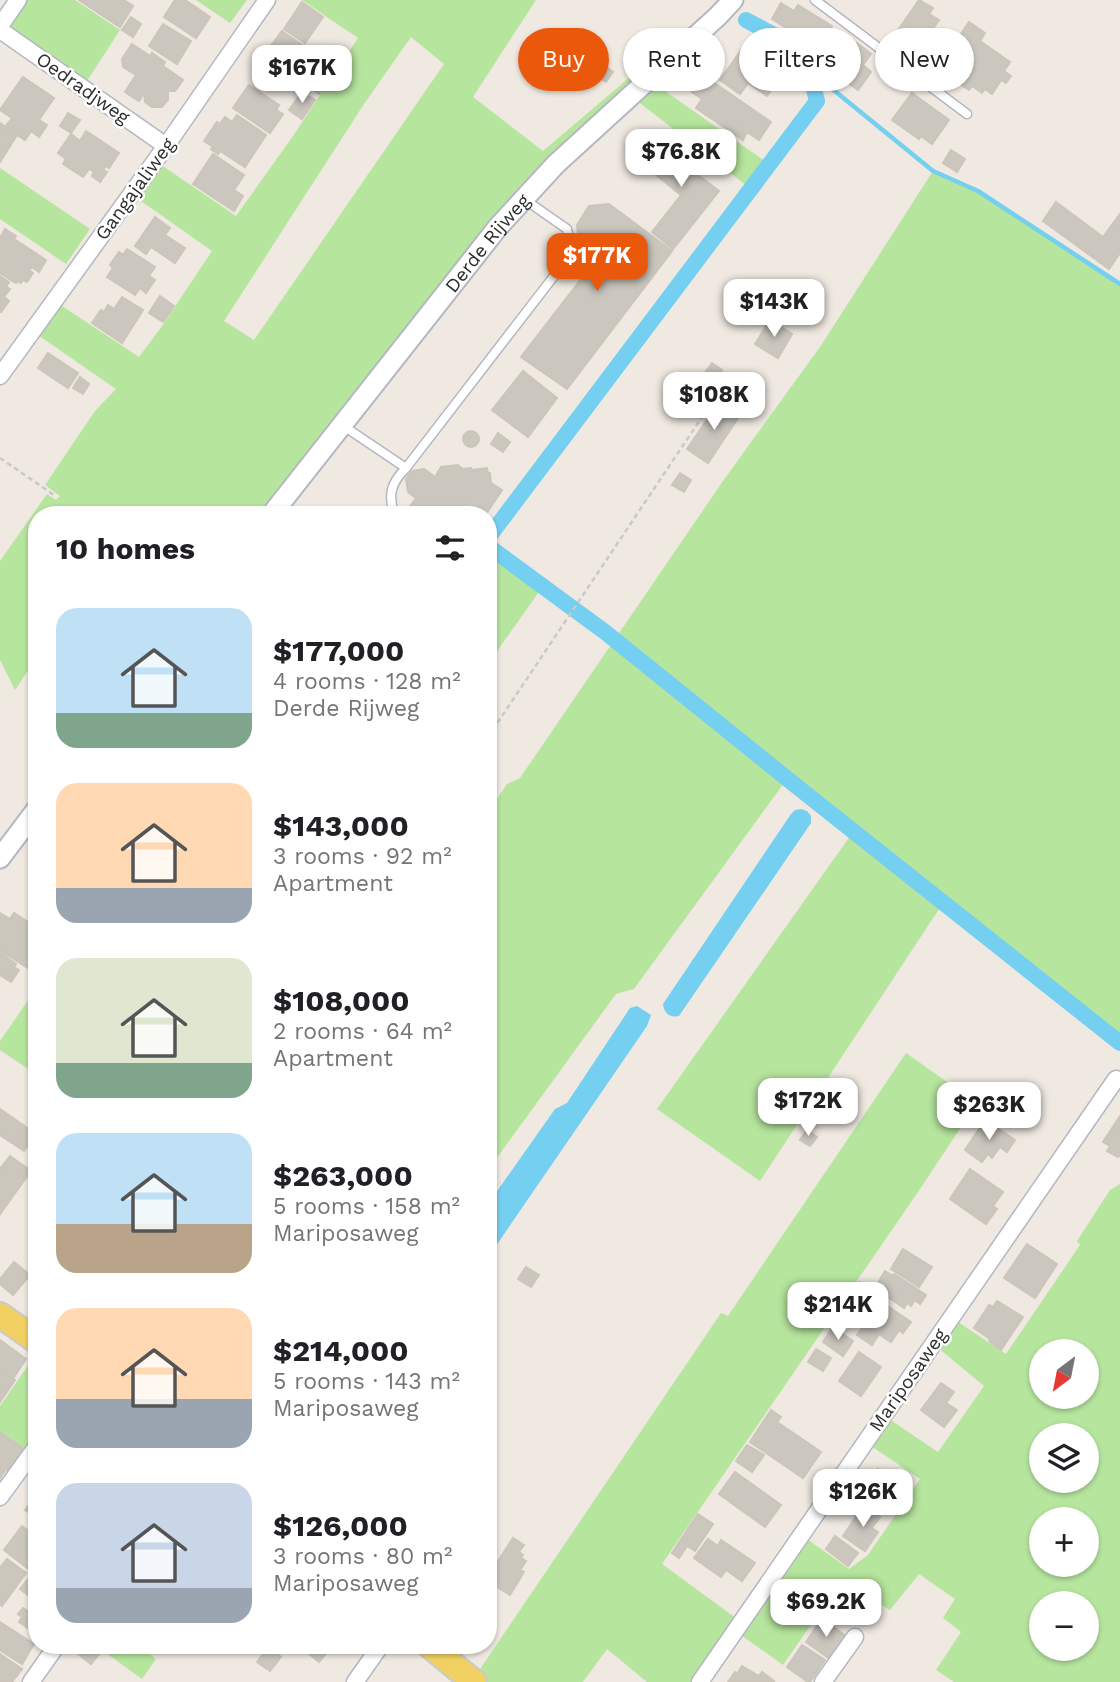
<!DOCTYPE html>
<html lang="en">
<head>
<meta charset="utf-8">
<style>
  :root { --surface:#fff; --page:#f2f2f2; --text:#202124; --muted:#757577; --accent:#ea580c }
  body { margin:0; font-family:"Work Sans",sans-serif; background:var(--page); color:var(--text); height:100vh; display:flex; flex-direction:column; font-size:26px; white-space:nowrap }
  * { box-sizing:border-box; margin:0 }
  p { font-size:23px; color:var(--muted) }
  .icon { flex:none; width:38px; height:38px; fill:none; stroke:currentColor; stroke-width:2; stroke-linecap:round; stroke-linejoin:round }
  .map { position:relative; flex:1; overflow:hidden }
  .drawer { position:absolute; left:28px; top:506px; width:469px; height:1148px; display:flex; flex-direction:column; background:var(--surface); border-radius:28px; box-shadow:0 2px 5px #0004 }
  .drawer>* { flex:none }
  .hud { position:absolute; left:518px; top:28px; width:497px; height:63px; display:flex; gap:14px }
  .needle { width:46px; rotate:212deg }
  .controls { position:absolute; left:1029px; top:1339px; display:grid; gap:14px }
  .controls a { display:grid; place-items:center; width:70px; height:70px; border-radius:50%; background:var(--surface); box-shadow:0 2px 5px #0004; font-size:35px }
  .price { position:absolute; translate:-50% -60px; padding:0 16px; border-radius:14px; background:#fff; color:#222; font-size:23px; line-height:46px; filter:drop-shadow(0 2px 4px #0008) }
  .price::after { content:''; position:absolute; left:50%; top:42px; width:21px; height:16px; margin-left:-10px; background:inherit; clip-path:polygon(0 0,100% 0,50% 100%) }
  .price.current { background:var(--accent); color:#fff }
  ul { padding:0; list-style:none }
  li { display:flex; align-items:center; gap:21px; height:175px; padding:0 28px }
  li span { display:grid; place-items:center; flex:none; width:196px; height:140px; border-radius:21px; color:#555 }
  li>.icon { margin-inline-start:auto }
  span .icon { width:84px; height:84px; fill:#fffc; stroke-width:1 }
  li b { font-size:30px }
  h2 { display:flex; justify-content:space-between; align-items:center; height:84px; padding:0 28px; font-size:30px }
  .pill { padding:0 24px; border-radius:32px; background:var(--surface); box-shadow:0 2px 5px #0004; font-size:24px; line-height:63px }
  .pill.current { background:var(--accent); color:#fff }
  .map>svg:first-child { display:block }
</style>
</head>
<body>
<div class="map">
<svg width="1120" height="1682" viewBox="0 0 1120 1682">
  <rect width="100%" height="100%" fill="#efe9e1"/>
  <g fill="#b6e59e" fill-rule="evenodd">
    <polygon points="25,0 75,0 120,30 85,84 9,30 9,23"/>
    <polygon points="196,0 247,0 230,23"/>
    <path d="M302 0H536L473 97 543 151 718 2 717 0H720L712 13 553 161 265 514H37V657L15 690 0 660V561L47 494 56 500 60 496 45 485 95 411 116 389 35 333 56 302 139 357 162 326 212 251 131 194 154 160 236 216 293 136 358 38ZM411 37 444 64 254 340 224 321 364 104Z"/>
    <polygon points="655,84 769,164 751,189 636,100"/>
    <polygon points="0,168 90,229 66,264 0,219"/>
    <polygon points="933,171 978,191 1120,284 1120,1043 943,903 760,1181 657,1109 853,832 787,779 634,989 616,994 488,1170 488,812 507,784 520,778 723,481 820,347"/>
    <polygon points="488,546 543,586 488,664"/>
    <polygon points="29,999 37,1004 37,1075 0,1050 0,1041"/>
    <polygon points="906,1053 977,1103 918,1192 662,1564 737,1619 693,1682 647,1682 607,1649 583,1682 479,1682 474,1678 721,1313 728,1316"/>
    <path d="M1120 1184V1682H954L936 1670 961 1632 943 1618 955 1599 919 1574 890 1610 842 1580 783 1665 741 1635 807 1539 849 1569 868 1555 920 1479 871 1446 889 1419 938 1452 984 1386 937 1347 955 1320 1006 1354 1080 1245 1077 1241 1110 1190ZM1041 1351H1087V1396H1041ZM1041 1435H1087V1480H1041ZM1041 1519H1087V1564H1041ZM1041 1603H1087V1648H1041Z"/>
    <polygon points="36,1354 37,1437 26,1453 0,1434 0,1406"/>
    <polygon points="95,1645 138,1645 156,1659 142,1679"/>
  </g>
  <g fill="#75cff0">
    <path d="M801 809 807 811 811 816V823L679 1016C669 1018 664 1013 663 1004L791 814 795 810Z"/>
    <polygon points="637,1006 651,1015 647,1026 489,1256 488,1204 555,1109 567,1103 630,1008"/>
  </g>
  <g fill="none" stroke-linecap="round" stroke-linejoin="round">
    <polyline stroke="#75cff0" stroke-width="4.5" points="809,70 933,171 978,191 1120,284"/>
    <g stroke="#75cff0" stroke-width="16">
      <polyline points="488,538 817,101 804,51 746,20"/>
      <polyline points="488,546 605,632 800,789 1120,1043"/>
    </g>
  </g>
  <g fill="#cbc7bf" stroke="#cbc5ba" stroke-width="2">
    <polygon points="79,0 124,0 133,6 120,27"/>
    <polygon points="175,0 185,0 210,17 196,38 164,17"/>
    <polygon points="919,0 933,8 929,14 939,20 918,50 908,44 910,42 896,33"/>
    <polygon points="302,2 323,17 305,43 284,29"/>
    <polygon points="781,3 794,11 798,5 832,26 818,48 772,19"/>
    <polygon points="131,17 141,24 133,37 122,30"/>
    <polygon points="969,22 985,33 980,41 1010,62 1004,71 1011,76 1006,83 1001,80 992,94 985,89 982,93 972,86 969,90 960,84 963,80 954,74 967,55 953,46"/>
    <polygon points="163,24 191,41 177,64 149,46"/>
    <polygon points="282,31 315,54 298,77 265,54"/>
    <polygon points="747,42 786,71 767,96 748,83 740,94 720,80"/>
    <polygon points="857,43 871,54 863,65 871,72 858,90 835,73"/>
    <polygon points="132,44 150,56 152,53 165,62 163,66 183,80 175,91 168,91 168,100 162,107 152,107 145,102 144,93 139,101 125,92 136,75 123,67 122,59"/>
    <polygon points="262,56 288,74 279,87 253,69"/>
    <polygon points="605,66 613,72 606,82 598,77"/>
    <polygon points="23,77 54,98 39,120 47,125 39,137 31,131 25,140 5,127 12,118 0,110"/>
    <polygon points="317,77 326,83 319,94 310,88"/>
    <polygon points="713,82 771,122 759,140 747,132 743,140 696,108 702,99 692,92 698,84 708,90"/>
    <polygon points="249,85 279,105 276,110 283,114 270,133 233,108"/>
    <polygon points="302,92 315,100 302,119 289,110"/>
    <polygon points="912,93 949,120 932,144 921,136 919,139 892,120"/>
    <polygon points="68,113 80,120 71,133 60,126"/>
    <polygon points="237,115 266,135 245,167 220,151 218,154 211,149 213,147 204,141 217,122 220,124 225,117 232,122"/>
    <polygon points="0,123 17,135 0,162"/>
    <polygon points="86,131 119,153 109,168 106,166 103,170 107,172 100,182 92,176 94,172 89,169 83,177 63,164 66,159 58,153 71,134 80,141"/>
    <polygon points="668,137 679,146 681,143 707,164 698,175 719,191 673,249 652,232 681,195 645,166"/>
    <polygon points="951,150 965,159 957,172 943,163"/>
    <polygon points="213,154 244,175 234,190 243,196 234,211 193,184"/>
    <polygon points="1056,202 1103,237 1120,214 1120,253 1109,269 1043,221"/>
    <polygon points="609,204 672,251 567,389 521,357 598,257 579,244 577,225 589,206"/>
    <polygon points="155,217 170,228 165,235 185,248 175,263 151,247 146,254 135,246"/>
    <polygon points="5,229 16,236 14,239 46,260 39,272 32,267 29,271 33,273 27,282 23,280 21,283 17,281 16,283 0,273 0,238"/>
    <polygon points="127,249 155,267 149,276 155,280 146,293 140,288 135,295 107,277 113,268 110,265 119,252 123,255"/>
    <polygon points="0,276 9,282 6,287 10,289 4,297 9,301 1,312 0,311"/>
    <polygon points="160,296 174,306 163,322 149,313"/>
    <polygon points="122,297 143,310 122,343 92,323 101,310 104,312 108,305 114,309"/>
    <polygon points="770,320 792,334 778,358 755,344"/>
    <polygon points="48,353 78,373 68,388 38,368"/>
    <polygon points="712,363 722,370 716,380 705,373"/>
    <polygon points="523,371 557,398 528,437 492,410"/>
    <polygon points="80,377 89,384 83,394 73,388"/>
    <polygon points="739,378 750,385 747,389 756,395 747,408 739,403 738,405 727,397"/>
    <polygon points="720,401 740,415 708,463 687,449"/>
    <circle cx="471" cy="439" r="8"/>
    <polygon points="498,433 510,442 503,452 491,444"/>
    <polygon points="458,465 463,469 471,468 472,470 487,468 488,473 490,473 491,483 502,490 486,514 407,514 406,512 416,498 408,492 406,479 412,471 424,469 435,477 441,467"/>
    <polygon points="680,473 691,480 684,492 672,485"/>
    <polygon points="0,913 10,919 14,913 37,928 37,954 28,968 0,950"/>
    <polygon points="0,952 16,964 14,967 19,970 11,982 0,975"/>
    <polygon points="0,1109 36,1134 24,1151 0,1135"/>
    <polygon points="1120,1116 1120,1155 1118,1157 1107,1151 1110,1146 1103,1142"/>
    <polygon points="985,1120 1015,1140 1007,1152 1000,1147 992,1158 988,1154 982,1162 965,1150"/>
    <polygon points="807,1130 817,1137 810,1146 800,1140"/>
    <polygon points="10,1156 31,1171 0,1214 0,1169"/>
    <polygon points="970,1169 1003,1192 993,1206 997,1209 986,1224 950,1199"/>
    <polygon points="1027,1244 1057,1264 1035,1298 1004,1278"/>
    <polygon points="903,1249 932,1267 919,1287 891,1269"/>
    <polygon points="14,1262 30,1275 13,1295 0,1284 0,1279"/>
    <polygon points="526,1267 539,1275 531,1287 518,1279"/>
    <polygon points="885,1271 893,1276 894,1274 926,1295 920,1304 915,1300 911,1306 907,1303 904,1308 882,1293 883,1291 876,1286"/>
    <polygon points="860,1282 873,1292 871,1295 911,1322 903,1333 899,1330 891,1342 879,1334 872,1345 857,1335 867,1321 844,1305"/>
    <polygon points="997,1301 1023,1317 1001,1350 989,1341 990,1339 974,1328 989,1305 993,1307"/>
    <polygon points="833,1327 853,1341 843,1356 823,1342"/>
    <polygon points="0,1340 26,1359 14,1377 0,1368"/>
    <polygon points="816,1349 831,1358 823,1371 808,1362"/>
    <polygon points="859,1352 881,1367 861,1396 839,1381"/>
    <polygon points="0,1370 15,1380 0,1402"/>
    <polygon points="941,1383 954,1392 946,1403 957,1410 944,1427 921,1410"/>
    <polygon points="771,1410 781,1417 777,1422 821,1452 803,1478 750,1442"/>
    <polygon points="0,1432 25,1450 10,1472 6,1469 0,1478"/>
    <polygon points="747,1445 764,1455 752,1472 736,1461"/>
    <polygon points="878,1469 890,1477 893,1472 910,1484 891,1511 865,1493 871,1484 869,1482"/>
    <polygon points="735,1472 781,1505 765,1527 719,1494"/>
    <polygon points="37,1494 37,1518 25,1510"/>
    <polygon points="864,1505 880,1517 872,1528 878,1532 865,1551 843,1536"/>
    <polygon points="698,1514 713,1524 695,1551 687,1546 679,1558 672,1553"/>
    <polygon points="22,1526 37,1538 37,1565 31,1571 4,1550"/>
    <polygon points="835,1536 858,1553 848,1566 826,1549"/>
    <polygon points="513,1538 524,1545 519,1552 523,1555 521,1558 526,1561 520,1570 524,1572 510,1595 488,1581 488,1577"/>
    <polygon points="708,1539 718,1546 721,1540 755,1563 742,1581 726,1570 721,1577 694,1558"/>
    <polygon points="7,1559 26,1573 2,1606 0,1604 0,1568"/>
    <polygon points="37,1568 37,1602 20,1589"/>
    <polygon points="839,1597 855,1606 847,1619 831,1610"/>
    <polygon points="23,1608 37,1618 37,1628 35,1626 32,1631 19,1622 22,1617 18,1614"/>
    <polygon points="822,1619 846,1636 830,1659 806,1642"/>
    <polygon points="0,1622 34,1644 22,1664 0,1650"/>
    <polygon points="83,1645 90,1645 100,1653 91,1664 77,1653"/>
    <polygon points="302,1645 333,1645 319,1662 301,1647"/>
    <polygon points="802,1645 825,1660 810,1682 808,1682 787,1667"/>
    <polygon points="268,1647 281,1657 270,1671 257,1662"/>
    <polygon points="0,1654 22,1669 12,1682 0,1682"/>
    <polygon points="742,1666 759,1676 762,1672 774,1681 773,1682 728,1682 735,1672 737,1674"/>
  </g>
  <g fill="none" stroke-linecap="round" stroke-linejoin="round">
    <g stroke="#b4b7c1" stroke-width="11">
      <g id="service">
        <polyline points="815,0 967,114"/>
        <polyline points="342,425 406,468 564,263 570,245 567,229 524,199"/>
        <path d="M394 514C388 494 391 483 406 468"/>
      </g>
    </g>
    <g stroke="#b4b7c1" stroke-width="19">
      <g id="minor">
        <polyline points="0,26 18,0"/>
        <polyline points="0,30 166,146"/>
        <polyline points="0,376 166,146 267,0"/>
        <polyline points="0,1497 37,1446"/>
        <polyline points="31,1682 57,1645"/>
        <polyline points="355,1682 381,1645"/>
        <polyline points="700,1682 1116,1079"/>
        <polyline points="823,1682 855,1637"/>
      </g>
    </g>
    <g stroke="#b4b7c1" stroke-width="23">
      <g id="tertiary">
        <path id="s1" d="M272 514 498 227 556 164 718 16 733 0"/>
        <polyline points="0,858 37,809"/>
      </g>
    </g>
    <g stroke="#c9c9c9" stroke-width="28">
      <g id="primary">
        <polyline points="0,1315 37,1341"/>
        <polyline points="429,1645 474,1682"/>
      </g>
    </g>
    <g stroke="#c9c9c9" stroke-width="2.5" stroke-dasharray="5 3.5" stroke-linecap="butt">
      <polyline points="0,458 54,495"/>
      <polyline points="488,737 714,399"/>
    </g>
    <use href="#service" stroke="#fff" stroke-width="8"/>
    <use href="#minor" stroke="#fff" stroke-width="16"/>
    <use href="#tertiary" stroke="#fff" stroke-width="19"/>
    <use href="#primary" stroke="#f2d163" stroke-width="24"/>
  </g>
  <g text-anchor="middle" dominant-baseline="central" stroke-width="5" stroke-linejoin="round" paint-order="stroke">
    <g font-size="19" fill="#2e2e2e" stroke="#fff">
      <text transform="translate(83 88) rotate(35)">Oedradjweg</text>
      <text transform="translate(135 189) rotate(-54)">Gangajaliweg</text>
      <text stroke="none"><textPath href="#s1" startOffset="346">Derde Rijweg</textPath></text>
      <text transform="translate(908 1380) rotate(-55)">Mariposaweg</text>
    </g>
  </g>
</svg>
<div class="controls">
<a><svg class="needle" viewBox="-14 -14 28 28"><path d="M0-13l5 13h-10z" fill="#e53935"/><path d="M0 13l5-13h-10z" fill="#757577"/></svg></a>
<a><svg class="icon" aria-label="layers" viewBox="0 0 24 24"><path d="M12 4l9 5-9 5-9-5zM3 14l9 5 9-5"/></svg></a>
<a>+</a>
<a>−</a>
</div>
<b class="price" style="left:302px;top:105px">$167K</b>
<b class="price" style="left:681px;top:189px">$76.8K</b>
<b class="price current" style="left:597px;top:293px">$177K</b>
<b class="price" style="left:774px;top:339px">$143K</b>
<b class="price" style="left:714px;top:432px">$108K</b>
<b class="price" style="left:808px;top:1138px">$172K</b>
<b class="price" style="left:989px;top:1142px">$263K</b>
<b class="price" style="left:838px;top:1342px">$214K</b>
<b class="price" style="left:863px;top:1529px">$126K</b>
<b class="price" style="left:826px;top:1639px">$69.2K</b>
<div class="hud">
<a class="pill current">Buy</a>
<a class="pill">Rent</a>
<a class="pill">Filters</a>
<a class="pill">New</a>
</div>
<section class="drawer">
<h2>10 homes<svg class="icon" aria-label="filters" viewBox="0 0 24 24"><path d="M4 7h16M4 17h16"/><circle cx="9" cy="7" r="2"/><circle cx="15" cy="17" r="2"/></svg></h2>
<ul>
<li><span style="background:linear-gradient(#bfe0f5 75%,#7fa58c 0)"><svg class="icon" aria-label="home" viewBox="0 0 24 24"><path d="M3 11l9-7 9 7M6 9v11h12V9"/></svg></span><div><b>$177,000</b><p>4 rooms · 128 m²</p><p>Derde Rijweg</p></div></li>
<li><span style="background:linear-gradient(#ffd9b3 75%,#9aa5b1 0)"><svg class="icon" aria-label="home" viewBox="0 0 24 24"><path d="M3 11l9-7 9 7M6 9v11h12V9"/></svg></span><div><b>$143,000</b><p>3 rooms · 92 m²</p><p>Apartment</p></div></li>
<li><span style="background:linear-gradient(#dfe7d0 75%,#7fa58c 0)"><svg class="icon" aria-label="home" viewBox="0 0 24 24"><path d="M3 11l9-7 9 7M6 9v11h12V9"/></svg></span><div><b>$108,000</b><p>2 rooms · 64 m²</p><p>Apartment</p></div></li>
<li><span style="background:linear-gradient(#bfe0f5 65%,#b9a48a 0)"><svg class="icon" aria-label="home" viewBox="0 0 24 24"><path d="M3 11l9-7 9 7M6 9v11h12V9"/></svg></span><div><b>$263,000</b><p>5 rooms · 158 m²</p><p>Mariposaweg</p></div></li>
<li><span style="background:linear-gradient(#ffd9b3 65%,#9aa5b1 0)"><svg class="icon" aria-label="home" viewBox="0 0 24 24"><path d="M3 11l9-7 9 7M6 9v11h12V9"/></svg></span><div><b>$214,000</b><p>5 rooms · 143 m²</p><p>Mariposaweg</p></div></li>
<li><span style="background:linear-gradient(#c9d6e8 75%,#9aa5b1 0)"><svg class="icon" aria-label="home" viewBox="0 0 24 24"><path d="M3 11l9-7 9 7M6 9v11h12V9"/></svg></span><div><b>$126,000</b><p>3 rooms · 80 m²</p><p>Mariposaweg</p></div></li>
</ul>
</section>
</div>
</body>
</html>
